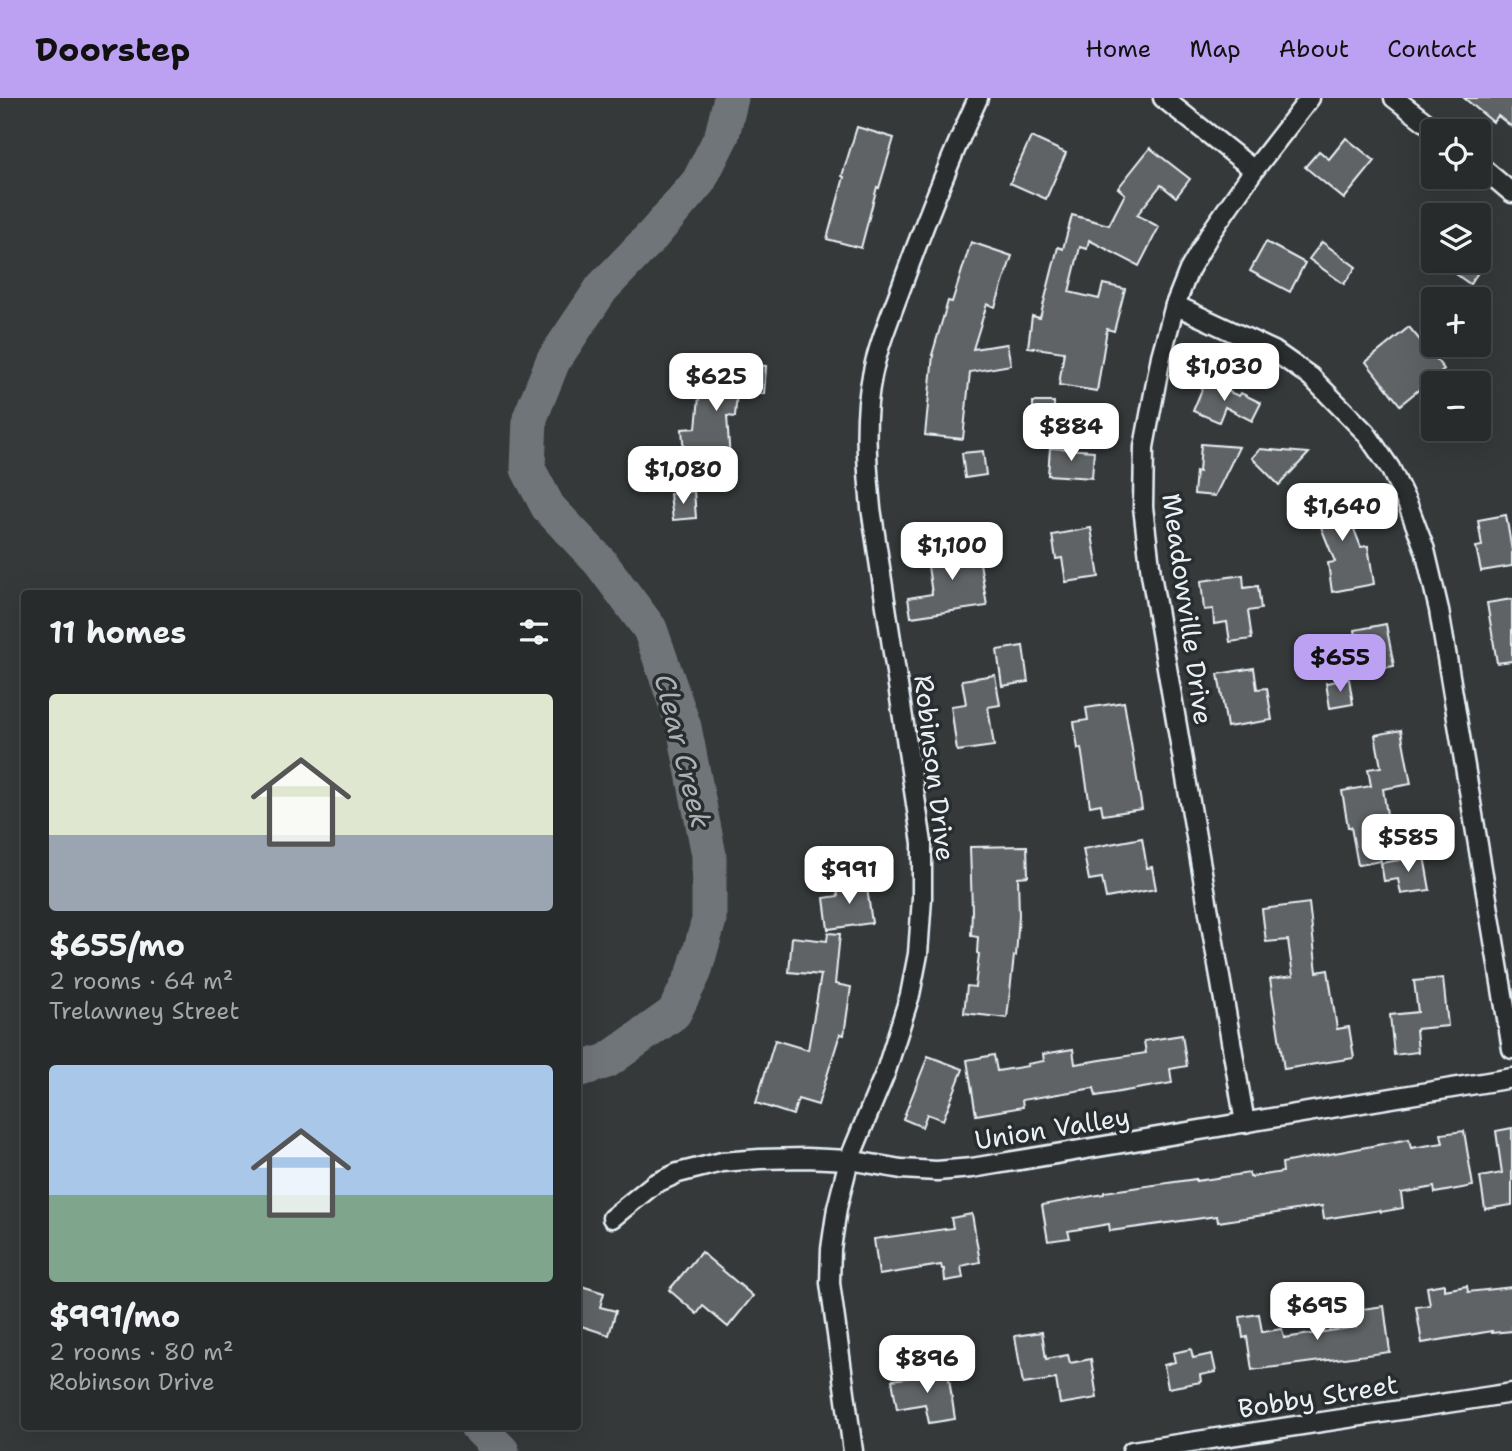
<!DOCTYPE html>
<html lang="en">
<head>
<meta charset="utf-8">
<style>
  :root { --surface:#282b2c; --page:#303334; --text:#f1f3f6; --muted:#a5a7a9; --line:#444748; --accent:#bca0f2 }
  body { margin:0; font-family:"Shantell Sans",sans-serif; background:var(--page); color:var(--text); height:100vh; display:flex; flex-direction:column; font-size:26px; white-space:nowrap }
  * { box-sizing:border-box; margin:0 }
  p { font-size:23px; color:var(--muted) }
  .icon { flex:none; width:38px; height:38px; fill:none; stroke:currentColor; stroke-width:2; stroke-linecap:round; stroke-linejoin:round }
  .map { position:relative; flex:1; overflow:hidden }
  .sheet { position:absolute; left:21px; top:492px; width:560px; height:840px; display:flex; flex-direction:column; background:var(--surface); border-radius:7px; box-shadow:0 7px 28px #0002,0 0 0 2px var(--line) }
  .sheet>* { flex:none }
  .controls { position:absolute; left:1421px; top:21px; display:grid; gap:14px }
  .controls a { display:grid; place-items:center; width:70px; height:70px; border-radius:7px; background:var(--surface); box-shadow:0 7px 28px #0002,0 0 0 2px var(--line); font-size:35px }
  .price { position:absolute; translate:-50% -60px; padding:0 16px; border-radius:14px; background:#fff; color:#222; font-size:23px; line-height:46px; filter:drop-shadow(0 2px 4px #0008) }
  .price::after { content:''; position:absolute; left:50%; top:42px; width:21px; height:16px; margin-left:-10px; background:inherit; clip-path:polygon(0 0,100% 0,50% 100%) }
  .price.current { background:var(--accent); color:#111 }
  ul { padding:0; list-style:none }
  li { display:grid; align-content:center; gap:14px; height:371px; padding:0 28px }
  li span { display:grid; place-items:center; height:217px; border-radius:7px; color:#555 }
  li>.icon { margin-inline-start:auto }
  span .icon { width:126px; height:126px; fill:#fffc; stroke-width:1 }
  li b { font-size:30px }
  h2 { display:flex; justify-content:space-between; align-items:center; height:84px; padding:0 28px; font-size:30px }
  header { display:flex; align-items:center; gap:42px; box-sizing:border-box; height:98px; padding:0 35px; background:var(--accent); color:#111 }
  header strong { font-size:33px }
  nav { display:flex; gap:38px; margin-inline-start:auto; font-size:24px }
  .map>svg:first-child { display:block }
</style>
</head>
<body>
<header>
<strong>Doorstep</strong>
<nav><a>Home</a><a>Map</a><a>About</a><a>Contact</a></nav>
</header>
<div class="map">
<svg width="1512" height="1353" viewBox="0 0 1512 1353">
  <rect width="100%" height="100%" fill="#35393a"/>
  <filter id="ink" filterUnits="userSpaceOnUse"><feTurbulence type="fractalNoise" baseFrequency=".0143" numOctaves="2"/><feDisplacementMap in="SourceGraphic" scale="14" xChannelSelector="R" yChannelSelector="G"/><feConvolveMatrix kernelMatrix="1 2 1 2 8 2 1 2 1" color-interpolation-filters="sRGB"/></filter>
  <g filter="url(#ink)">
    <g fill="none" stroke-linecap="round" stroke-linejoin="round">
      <g stroke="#707579" stroke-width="35">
        <polyline points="578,972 607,963 674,915 694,875 709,822 709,757 684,629 650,531 600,464 548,409 528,371 530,320 553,263 602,190 653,137 699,83 722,37 731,0"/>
        <polyline points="477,1328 502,1353"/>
      </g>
    </g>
    <g fill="#5f6365" stroke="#e8f1f8" stroke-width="2">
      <polygon points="1464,0 1512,0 1512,29 1498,18 1493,24"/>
      <polygon points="857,29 894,40 879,90 877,89 861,150 827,141 844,79 842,78"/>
      <polygon points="1031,39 1066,55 1046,101 1010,85"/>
      <polygon points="1346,40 1375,63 1344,101 1305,69 1319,53 1329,61"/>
      <polygon points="1150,50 1190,81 1176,99 1161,87 1137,117 1159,129 1139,168 1089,142 1087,151 1080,149 1069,194 1099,201 1103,186 1125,191 1114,233 1107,231 1097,293 1059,287 1064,254 1028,249 1032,218 1040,220 1058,149 1063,151 1072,117 1109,127 1125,96 1118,90"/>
      <polygon points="971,144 1012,158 995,209 987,206 973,251 1007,246 1011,267 970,274 963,341 925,337 933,257 932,257 948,203 952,204"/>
      <polygon points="1266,144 1305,165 1290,194 1250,173"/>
      <polygon points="1322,144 1356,169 1344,186 1309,161"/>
      <polygon points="1437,163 1486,163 1470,186"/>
      <polygon points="1409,229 1444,271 1400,307 1366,264"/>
      <polygon points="691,261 766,268 764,296 737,293 735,319 727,318 731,377 686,380 682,331 696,330 699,299 688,298"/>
      <polygon points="1205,284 1239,298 1241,295 1261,305 1252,323 1225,309 1219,324 1193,313"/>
      <rect x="1033" y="304" width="21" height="30"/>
      <polygon points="1201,346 1239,349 1215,398 1194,396 1196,373 1199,374"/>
      <polygon points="1050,350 1094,353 1092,380 1048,377"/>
      <polygon points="1260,351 1309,355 1279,387 1252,360"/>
      <polygon points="983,353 986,377 965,380 962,355"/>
      <polygon points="1337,388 1361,449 1368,448 1374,486 1332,494 1328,465 1335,464 1309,399"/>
      <polygon points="694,393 696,420 673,422 670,396"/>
      <polygon points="1506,417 1512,453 1512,468 1481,473 1476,449 1482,448 1478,422"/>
      <polygon points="1091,430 1099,479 1066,484 1062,460 1056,461 1052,437"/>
      <polygon points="977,446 987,508 911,519 908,500 932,496 926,454"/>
      <polygon points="1243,477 1244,490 1258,488 1261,511 1248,513 1252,541 1230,544 1227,524 1214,526 1213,511 1204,512 1201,483"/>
      <polygon points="1512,501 1512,563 1497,565 1487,505"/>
      <polygon points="1386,526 1394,568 1355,575 1350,546 1357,545 1355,532"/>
      <polygon points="1023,548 1028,584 1002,588 997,552"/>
      <polygon points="1254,570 1257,591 1267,590 1272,622 1227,629 1218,576"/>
      <polygon points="995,577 1000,607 988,609 994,648 957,653 951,608 966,606 962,582"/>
      <polygon points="1349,581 1353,606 1330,610 1326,585"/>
      <polygon points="1124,604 1142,711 1103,717 1101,706 1090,708 1081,650 1078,651 1074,624 1088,622 1086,610"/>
      <polygon points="1401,632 1411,686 1383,691 1388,723 1374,725 1381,763 1358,767 1351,729 1348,729 1342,693 1371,688 1368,671 1381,669 1375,637"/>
      <polygon points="1142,740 1147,770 1152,769 1156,791 1106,800 1102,780 1089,782 1083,751"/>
      <polygon points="1027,748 1028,778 1018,779 1019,817 1016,858 1014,858 1007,920 964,915 967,888 975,889 979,856 977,855 978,839 971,838 972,812 970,749"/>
      <polygon points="1424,758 1430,792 1401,796 1398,781 1384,783 1381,765"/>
      <polygon points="866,783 872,825 828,831 824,800 838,798 837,786"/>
      <polygon points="1309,805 1317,874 1328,872 1337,931 1349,929 1354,960 1284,971 1270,881 1293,878 1288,842 1266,844 1262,811"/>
      <polygon points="828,835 840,836 835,886 851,889 844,937 840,936 818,1007 798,1001 793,1017 756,1005 775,942 808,952 821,877 789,874 792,839 827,843"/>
      <polygon points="1443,880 1448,928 1416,931 1418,954 1394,957 1390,917 1418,914 1414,883"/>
      <polygon points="1182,937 1187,968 1170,971 1172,985 1096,998 1094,990 1022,1002 1023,1009 976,1017 967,962 994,957 997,973 1028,968 1027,966 1044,963 1043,956 1073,951 1075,966 1146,955 1144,943"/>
      <polygon points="928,958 963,971 943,1022 927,1016 922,1029 903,1021"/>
      <polygon points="1512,1030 1512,1107 1485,1111 1480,1079 1502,1075 1496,1033"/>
      <polygon points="1464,1033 1473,1088 1435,1095 1434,1089 1401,1095 1403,1110 1381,1114 1380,1112 1324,1121 1322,1108 1218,1124 1217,1118 1110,1133 1109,1126 1068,1133 1070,1140 1048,1143 1042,1107 1104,1096 1104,1094 1196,1081 1196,1083 1249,1075 1250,1079 1283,1074 1282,1065 1409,1041 1411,1050 1443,1045 1441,1036"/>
      <polygon points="972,1116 980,1164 961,1168 963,1180 945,1183 944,1171 942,1171 941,1167 879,1177 874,1141 953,1130 951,1120"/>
      <polygon points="701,1154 753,1198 728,1229 703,1208 697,1216 669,1192"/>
      <polygon points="1444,1186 1444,1192 1467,1188 1468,1194 1512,1189 1512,1233 1492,1235 1492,1233 1422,1245 1416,1209 1430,1207 1427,1189"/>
      <polygon points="578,1187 604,1195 600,1209 616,1213 609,1237 578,1227"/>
      <polygon points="1384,1208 1390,1254 1252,1272 1247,1239 1243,1240 1240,1219 1259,1216 1262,1234 1282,1231 1284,1240 1356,1229 1354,1212"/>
      <polygon points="1042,1234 1046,1261 1068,1257 1070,1265 1091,1261 1097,1300 1060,1306 1056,1281 1023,1286 1015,1238"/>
      <polygon points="1191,1251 1193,1260 1212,1256 1216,1274 1200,1277 1201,1284 1168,1290 1164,1267 1175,1264 1173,1255"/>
      <polygon points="948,1274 955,1321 929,1325 925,1306 897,1311 892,1282"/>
    </g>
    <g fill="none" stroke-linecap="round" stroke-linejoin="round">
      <g stroke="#e8f1f8" stroke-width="23">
        <g id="minor">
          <polyline points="1163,0 1254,72"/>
          <polyline points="1394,0 1437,33"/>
          <polyline points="1479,67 1512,95"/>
          <polyline points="1175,207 1274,253 1311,279 1366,335 1390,370 1408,407 1425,452 1439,512 1512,951"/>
          <polyline points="1245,1025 1151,476 1143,409 1144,349 1161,258 1175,207 1189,172 1211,134 1254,72 1310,0"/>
          <polyline points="612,1120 654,1086 678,1075 722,1064 760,1061 806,1060 849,1062 901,1071 937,1073 972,1070 1512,980"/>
          <path d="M853 1353 830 1185 831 1151 837 1110 849 1062 886 973 910 897 918 856 922 800V745L871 410C867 367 863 321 872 278 878 247 891 217 902 187 925 124 950 61 978 0"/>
          <polyline points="1132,1353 1512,1295"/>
        </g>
      </g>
      <use href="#minor" stroke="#2a2d2e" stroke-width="18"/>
    </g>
  </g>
  <g text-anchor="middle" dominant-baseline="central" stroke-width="7" stroke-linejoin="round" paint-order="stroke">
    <g font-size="26" fill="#e8f1f8" stroke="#2a2d2e">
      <text transform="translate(1188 511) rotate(82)">Meadowville Drive</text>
      <text transform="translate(935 670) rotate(83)">Robinson Drive</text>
      <text transform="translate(1052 1030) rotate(-9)">Union Valley</text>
      <text transform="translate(1318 1298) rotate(-9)">Bobby Street</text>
    </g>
    <g font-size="28" font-style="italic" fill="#acb3b8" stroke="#2a2d2e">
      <text transform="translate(683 653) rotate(76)">Clear Creek</text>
    </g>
  </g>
</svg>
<div class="controls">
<a><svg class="icon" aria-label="locate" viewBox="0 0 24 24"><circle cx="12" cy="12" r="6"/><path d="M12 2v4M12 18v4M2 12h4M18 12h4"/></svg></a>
<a><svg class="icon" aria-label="layers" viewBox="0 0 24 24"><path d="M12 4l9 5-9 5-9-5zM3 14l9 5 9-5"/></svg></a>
<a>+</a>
<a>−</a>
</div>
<b class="price" style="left:1224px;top:305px">$1,030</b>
<b class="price" style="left:716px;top:315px">$625</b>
<b class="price" style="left:1071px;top:365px">$884</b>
<b class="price" style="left:683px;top:408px">$1,080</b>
<b class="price" style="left:1342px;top:445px">$1,640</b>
<b class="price" style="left:952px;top:484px">$1,100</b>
<b class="price current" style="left:1340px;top:596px">$655</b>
<b class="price" style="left:1408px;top:776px">$585</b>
<b class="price" style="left:849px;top:808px">$991</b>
<b class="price" style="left:1317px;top:1244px">$695</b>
<b class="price" style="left:927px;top:1297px">$896</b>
<section class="sheet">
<h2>11 homes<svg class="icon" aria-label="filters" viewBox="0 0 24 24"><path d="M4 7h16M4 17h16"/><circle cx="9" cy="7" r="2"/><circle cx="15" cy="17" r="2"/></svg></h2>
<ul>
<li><span style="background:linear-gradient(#dfe7d0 65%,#9aa5b1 0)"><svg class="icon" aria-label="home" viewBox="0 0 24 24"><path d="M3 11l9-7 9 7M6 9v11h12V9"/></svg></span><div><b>$655/mo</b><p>2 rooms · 64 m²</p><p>Trelawney Street</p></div></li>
<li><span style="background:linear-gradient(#a9c7e8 60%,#7fa58c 0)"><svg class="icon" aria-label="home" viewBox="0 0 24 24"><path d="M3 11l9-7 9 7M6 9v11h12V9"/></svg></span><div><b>$991/mo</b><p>2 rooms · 80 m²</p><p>Robinson Drive</p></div></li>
</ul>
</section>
</div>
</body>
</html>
